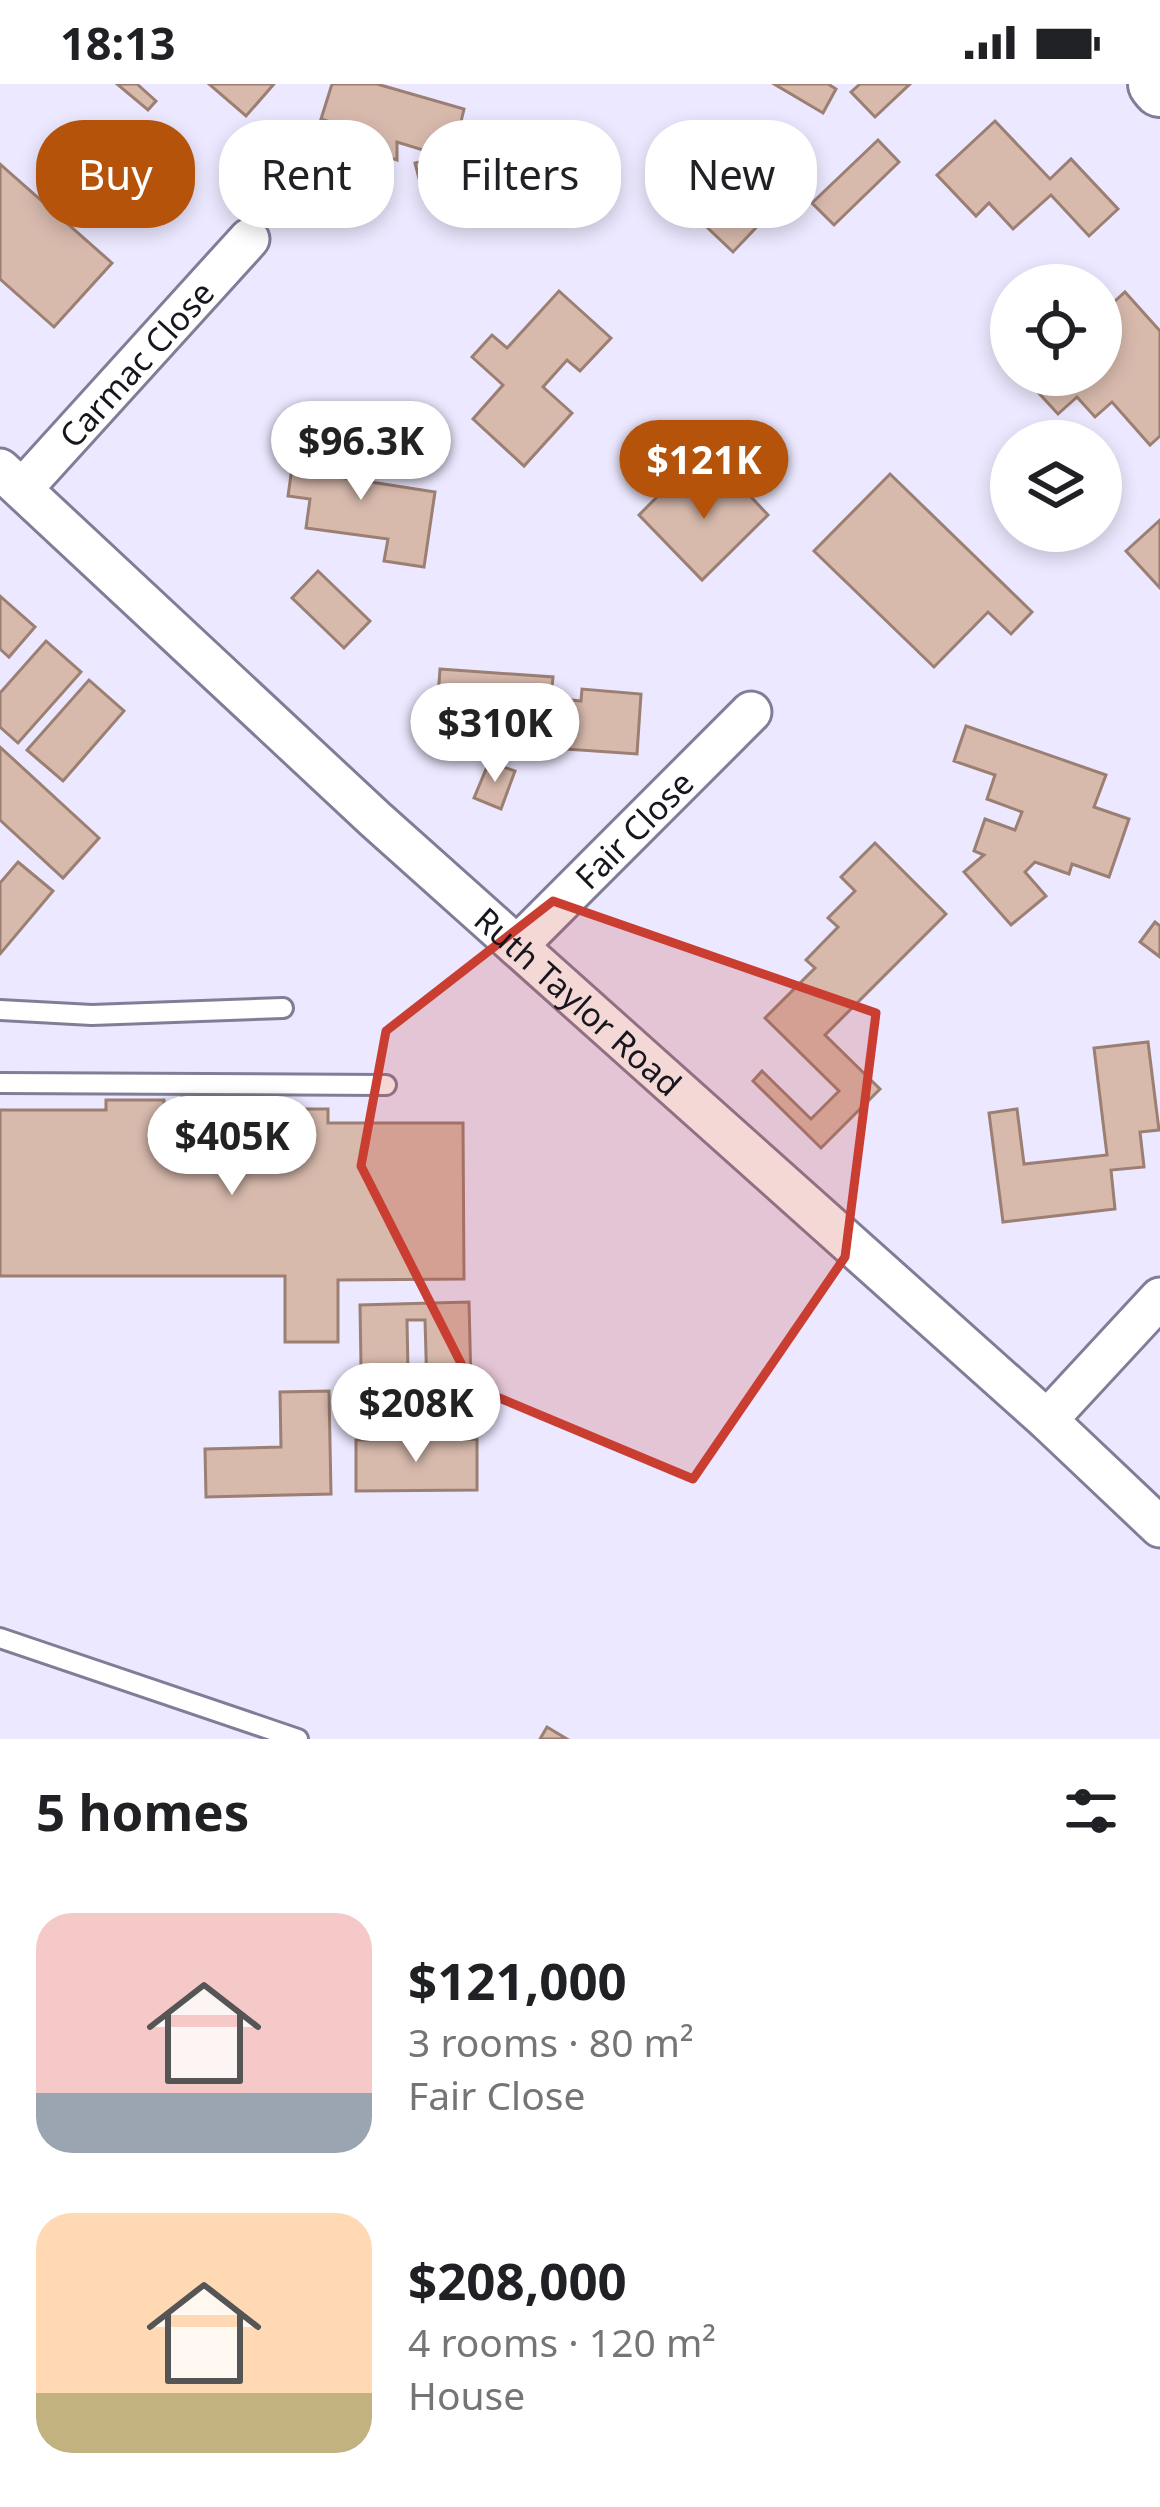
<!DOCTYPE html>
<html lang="en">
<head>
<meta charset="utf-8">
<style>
  :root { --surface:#fff; --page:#f2f2f2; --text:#202124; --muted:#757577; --accent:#b45309 }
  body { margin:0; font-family:"Noto Sans",sans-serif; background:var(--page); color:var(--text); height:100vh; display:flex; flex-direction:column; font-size:45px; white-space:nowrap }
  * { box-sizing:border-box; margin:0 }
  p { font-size:39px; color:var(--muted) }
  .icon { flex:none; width:66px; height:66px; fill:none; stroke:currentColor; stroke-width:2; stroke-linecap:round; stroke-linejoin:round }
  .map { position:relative; height:1655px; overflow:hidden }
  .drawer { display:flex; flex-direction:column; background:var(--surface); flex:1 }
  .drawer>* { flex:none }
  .banner { position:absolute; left:36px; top:36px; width:1089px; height:108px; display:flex; gap:24px }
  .fabs { position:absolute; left:990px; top:180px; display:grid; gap:24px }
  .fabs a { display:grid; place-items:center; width:132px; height:132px; border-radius:50%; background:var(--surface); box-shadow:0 6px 18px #0003; font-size:60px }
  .price { position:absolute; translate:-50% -102px; padding:0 27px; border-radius:42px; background:#fff; color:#222; font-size:39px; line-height:78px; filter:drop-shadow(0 3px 6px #0008) }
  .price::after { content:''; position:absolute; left:50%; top:72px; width:36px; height:27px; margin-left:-18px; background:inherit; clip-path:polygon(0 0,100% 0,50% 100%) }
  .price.active { background:var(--accent); color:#fff }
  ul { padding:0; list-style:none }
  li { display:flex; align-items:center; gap:36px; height:300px; padding:0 36px }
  li span { display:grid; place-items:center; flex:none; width:336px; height:240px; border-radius:36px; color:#555 }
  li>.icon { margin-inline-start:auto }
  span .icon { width:144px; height:144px; fill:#fffc; stroke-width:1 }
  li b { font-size:51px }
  h2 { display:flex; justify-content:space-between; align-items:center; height:144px; padding:0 36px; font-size:51px }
  .pill { padding:0 42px; border-radius:48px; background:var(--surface); box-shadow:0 6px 18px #0003; font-size:42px; line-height:108px }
  .pill.active { background:var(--accent); color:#fff }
  .status { display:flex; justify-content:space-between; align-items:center; height:84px; padding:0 60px; background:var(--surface); direction:ltr }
  .status svg { height:33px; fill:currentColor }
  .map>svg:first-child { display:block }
</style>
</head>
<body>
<div class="status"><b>18:13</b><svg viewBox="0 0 49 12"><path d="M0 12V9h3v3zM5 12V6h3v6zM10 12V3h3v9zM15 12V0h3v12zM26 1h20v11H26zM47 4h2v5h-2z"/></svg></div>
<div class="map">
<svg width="1160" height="1655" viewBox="0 0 1160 1655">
  <rect width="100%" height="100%" fill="#ece8ff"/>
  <g fill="#d8baad" stroke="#9b7f73" stroke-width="3">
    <polygon points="117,0 137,0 156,17 148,26"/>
    <polygon points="209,0 274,0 246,32"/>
    <polygon points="332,0 377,0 464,25 453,71 493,61 502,97 425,117 415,79 443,72 397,58 397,76 353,62 358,47 321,35"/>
    <polygon points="774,0 828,0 836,5 823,29"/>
    <polygon points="860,0 910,0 875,33 851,8"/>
    <polygon points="995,37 1050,95 1071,75 1118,125 1089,152 1051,111 1013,145 989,119 976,132 937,91"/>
    <polygon points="878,56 899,78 834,141 812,119"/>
    <polygon points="710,76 768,131 733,168 675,113"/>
    <polygon points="0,80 112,179 54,243 0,195"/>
    <polygon points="559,207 611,254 580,287 567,276 543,303 572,329 524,382 473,335 503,301 472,273 492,251 507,264"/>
    <polygon points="1125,208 1160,247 1160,352 1150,361 1112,318 1095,333 1077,313 1058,330 1036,306 1044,299 1037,291 1069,291 1073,295 1079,291 1101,291 1101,230"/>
    <polygon points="296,356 350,364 345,394 435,408 424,483 384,477 388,455 306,444 310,415 288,412"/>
    <polygon points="890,390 1032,528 1011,550 988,528 934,583 814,467"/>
    <polygon points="736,397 768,431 702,496 639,431 666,404"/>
    <polygon points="1160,436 1160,504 1126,467"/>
    <polygon points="318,487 370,537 344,564 292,514"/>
    <polygon points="0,512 35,543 9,573 0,565"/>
    <polygon points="46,557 81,588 18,659 0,643 0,609"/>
    <polygon points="440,585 553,593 551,614 581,617 582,605 641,610 637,670 435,656"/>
    <polygon points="89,596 124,627 63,697 27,666"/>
    <polygon points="966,642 1106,691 1094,723 1129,735 1109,793 1072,780 1069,790 1035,778 1025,788 1046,812 1011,841 964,788 984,771 974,767 985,735 1015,746 1022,728 987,715 995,691 954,677"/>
    <polygon points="0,663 99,754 63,794 0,736"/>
    <polygon points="489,678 515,687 501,725 474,714"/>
    <polygon points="875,759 946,830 825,951 880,1005 821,1064 753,997 762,987 811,1035 839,1007 765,934 815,884 806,876 838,843 828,834 855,807 841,793"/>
    <polygon points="18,778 53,807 0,870 0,799"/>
    <polygon points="1155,838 1160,842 1160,873 1140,858"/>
    <polygon points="1148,958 1159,1046 1140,1048 1144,1083 1111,1086 1115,1125 1003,1138 989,1029 1017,1025 1024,1080 1107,1071 1094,964"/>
    <polygon points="182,1005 228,1005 228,1025 328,1025 328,1039 463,1039 464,1195 338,1196 338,1258 285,1258 285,1192 0,1192 0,1026 106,1026 106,1016 164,1016 164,1024 182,1024"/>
    <polygon points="469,1218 472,1340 428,1341 425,1236 407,1236 409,1342 362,1343 360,1221"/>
    <polygon points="329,1307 331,1410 206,1413 205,1365 281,1363 280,1308"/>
    <polygon points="477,1355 477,1406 356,1407 356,1356"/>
    <polygon points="547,1643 567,1655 540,1655"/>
  </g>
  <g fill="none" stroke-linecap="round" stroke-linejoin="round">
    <g stroke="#827d97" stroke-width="24">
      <g id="lane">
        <polyline points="0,926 92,931 283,924"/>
        <polyline points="0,999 386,1001"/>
        <polyline points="0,1554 298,1655"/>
      </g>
    </g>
    <g stroke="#827d97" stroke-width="45">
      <g id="street">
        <path id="s1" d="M0 385 375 735 1047 1336 1160 1443"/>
        <path id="s2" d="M23 404 249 155"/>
        <path id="s3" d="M517 862 751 628"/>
        <polyline points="1047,1336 1160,1214"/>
      </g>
    </g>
    <g stroke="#827d97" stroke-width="60">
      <polyline id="secondary" points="1156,0 1160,5"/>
    </g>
    <use href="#lane" stroke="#fff" stroke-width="18"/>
    <use href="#street" stroke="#fff" stroke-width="39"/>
    <use href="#secondary" stroke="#fff" stroke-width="54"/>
  </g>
  <path fill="#ca3d31" fill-opacity="0.2" stroke="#ca3d31" stroke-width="9" stroke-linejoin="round" d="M553 817 876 929 845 1173 693 1395 473 1303 361 1082 386 947Z"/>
  <g text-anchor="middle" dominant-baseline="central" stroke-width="9" stroke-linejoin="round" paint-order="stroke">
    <g font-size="33" fill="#17151e" stroke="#fff">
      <text stroke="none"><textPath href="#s2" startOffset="168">Carmac Close</textPath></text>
      <text stroke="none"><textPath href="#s3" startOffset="165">Fair Close</textPath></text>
      <text stroke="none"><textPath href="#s1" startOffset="786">Ruth Taylor Road</textPath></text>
    </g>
  </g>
</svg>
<div class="fabs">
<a><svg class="icon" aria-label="locate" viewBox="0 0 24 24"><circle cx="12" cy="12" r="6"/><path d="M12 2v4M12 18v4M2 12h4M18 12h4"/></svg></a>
<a><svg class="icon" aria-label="layers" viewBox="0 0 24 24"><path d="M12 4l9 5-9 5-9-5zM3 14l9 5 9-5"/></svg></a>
</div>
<b class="price" style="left:361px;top:419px">$96.3K</b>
<b class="price active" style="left:704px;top:438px">$121K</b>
<b class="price" style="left:495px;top:701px">$310K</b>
<b class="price" style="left:232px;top:1114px">$405K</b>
<b class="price" style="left:416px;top:1381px">$208K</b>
<div class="banner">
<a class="pill active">Buy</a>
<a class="pill">Rent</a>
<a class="pill">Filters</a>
<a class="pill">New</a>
</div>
</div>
<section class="drawer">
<h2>5 homes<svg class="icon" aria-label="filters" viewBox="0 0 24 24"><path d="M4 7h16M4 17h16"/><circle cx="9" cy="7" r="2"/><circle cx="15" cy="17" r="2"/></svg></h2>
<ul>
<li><span style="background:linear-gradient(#f6c9c9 75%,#9aa5b1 0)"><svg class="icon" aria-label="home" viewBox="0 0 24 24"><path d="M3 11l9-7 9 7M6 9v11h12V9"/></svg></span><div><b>$121,000</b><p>3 rooms · 80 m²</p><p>Fair Close</p></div></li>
<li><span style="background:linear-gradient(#ffd9b3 75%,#c2b280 0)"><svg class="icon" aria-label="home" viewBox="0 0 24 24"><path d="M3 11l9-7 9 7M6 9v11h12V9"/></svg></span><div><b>$208,000</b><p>4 rooms · 120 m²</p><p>House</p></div></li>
</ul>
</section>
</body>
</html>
